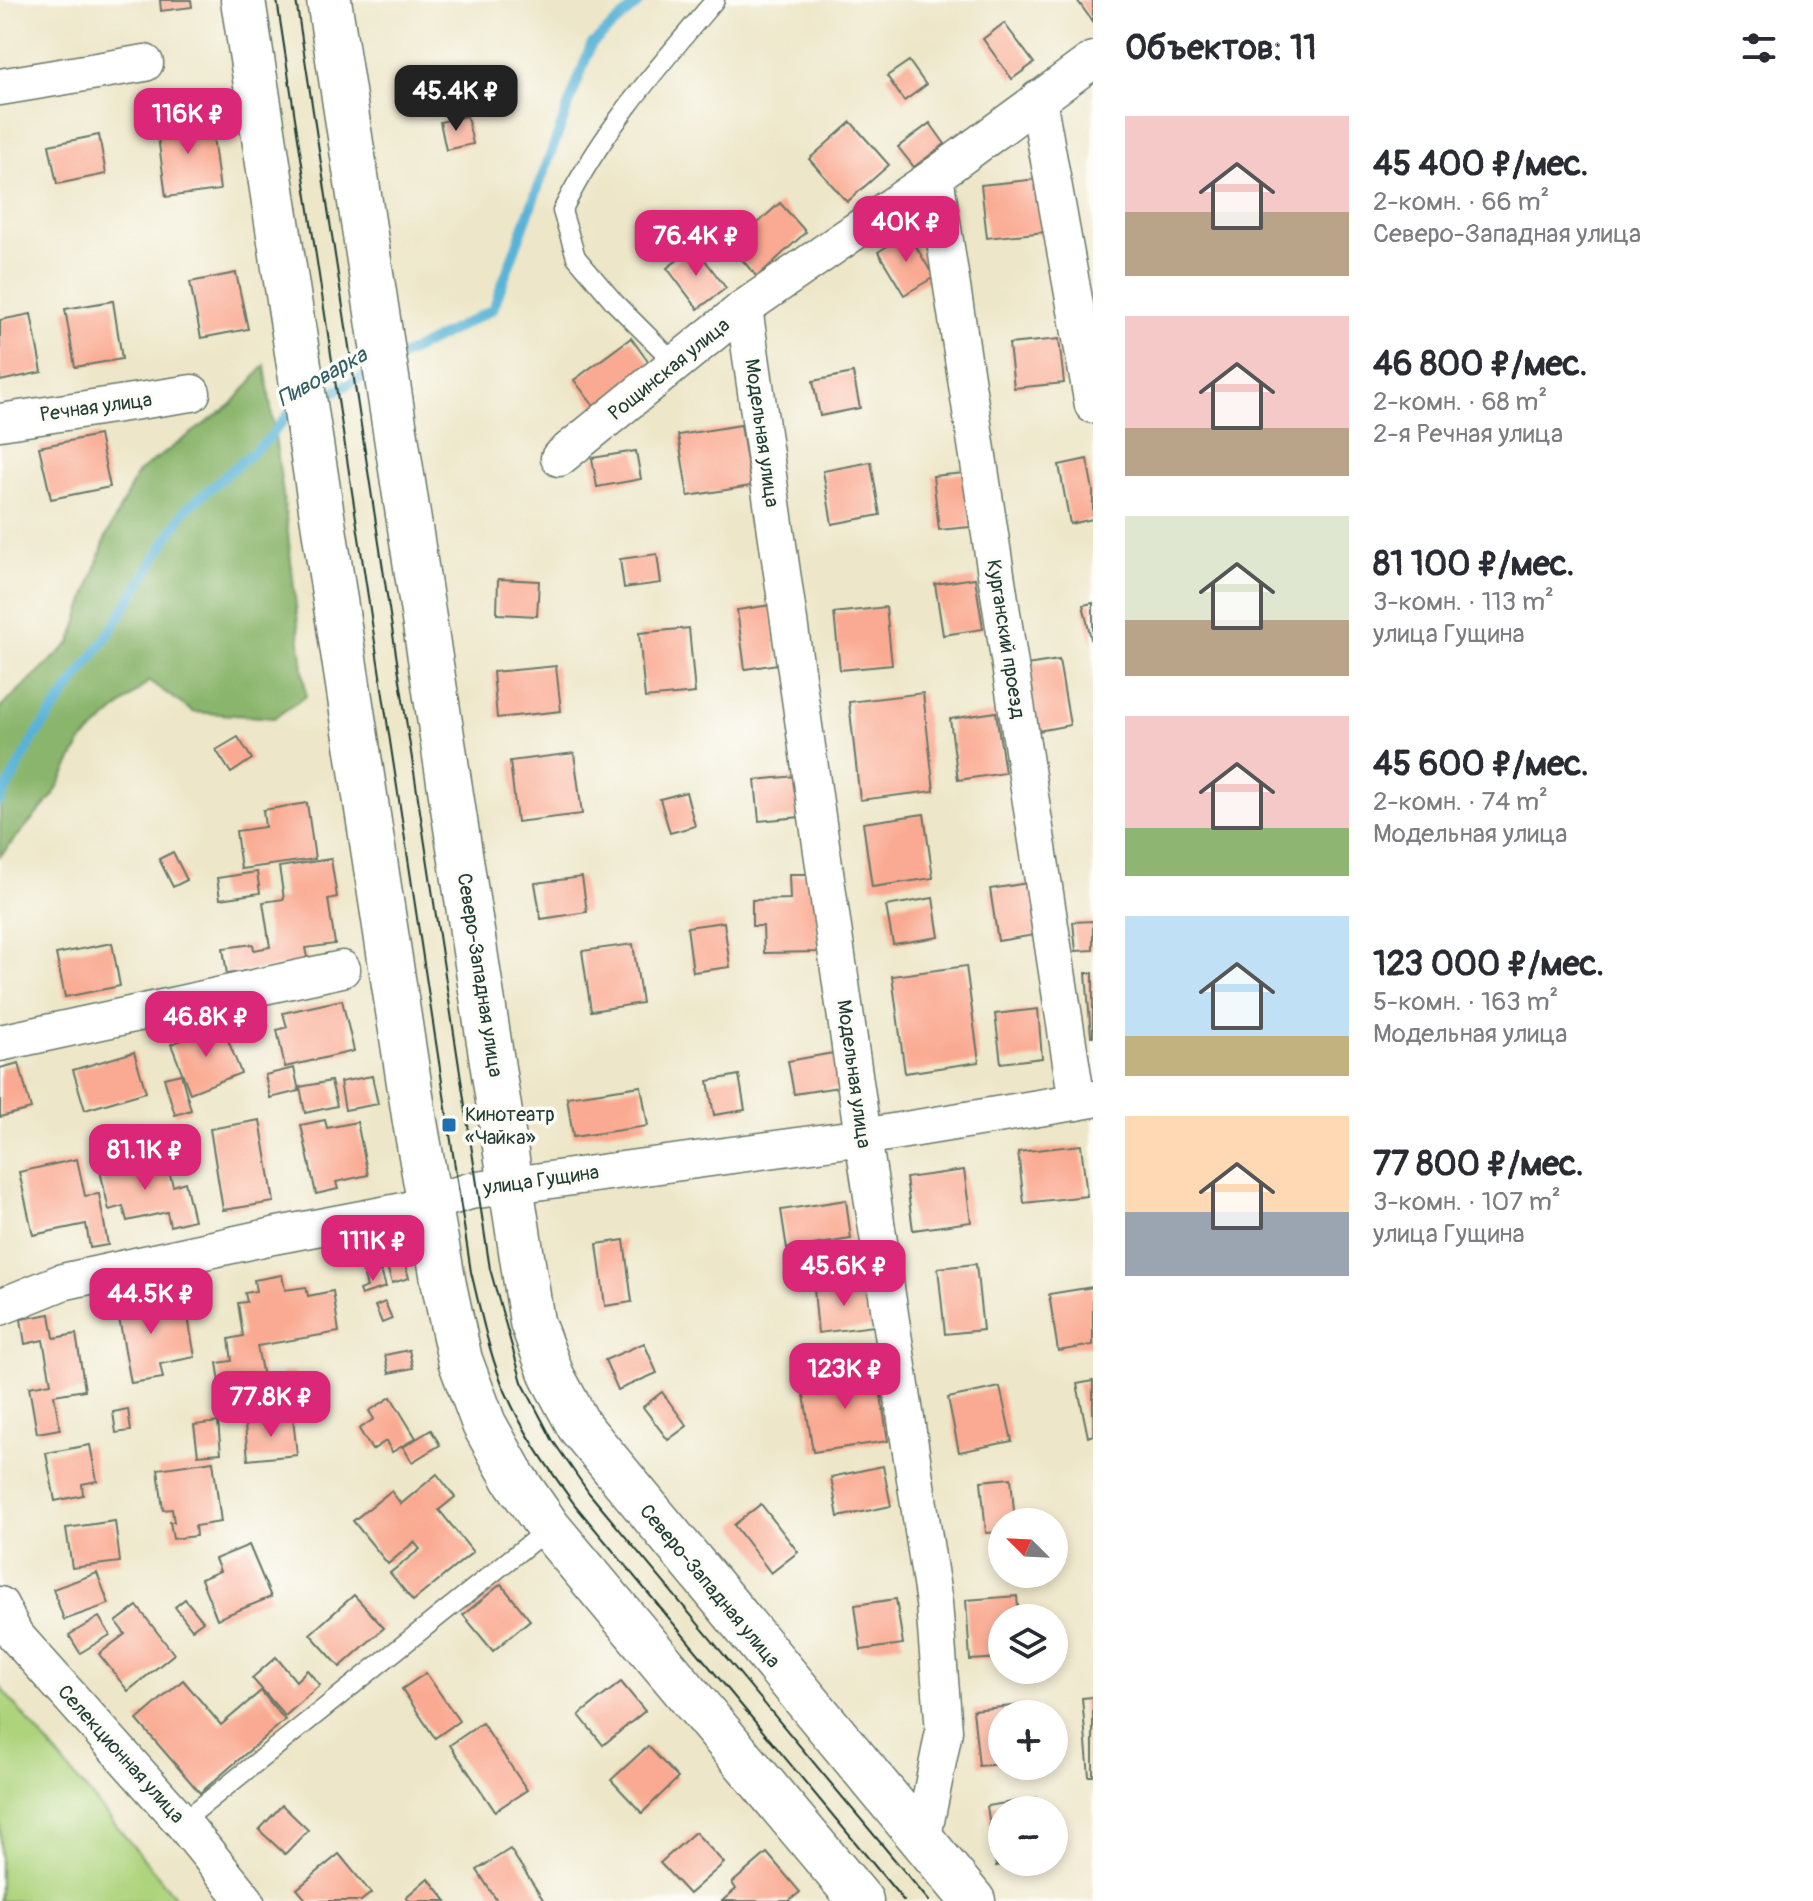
<!DOCTYPE html>
<html lang="ru">
<head>
<meta charset="utf-8">
<style>
  :root { --surface:#fff; --page:#f2f2f3; --text:#2b2b33; --muted:#7c7c81; --accent:#db2777 }
  body { margin:0; font-family:Pangolin,sans-serif; background:var(--page); color:var(--text); height:100vh; display:flex; flex-direction:column; font-size:30px; white-space:nowrap }
  * { box-sizing:border-box; margin:0 }
  p { font-size:26px; color:var(--muted) }
  .icon { flex:none; width:44px; height:44px; fill:none; stroke:currentColor; stroke-width:2; stroke-linecap:round; stroke-linejoin:round }
  .map { position:relative; flex:1; overflow:hidden }
  .drawer { display:flex; flex-direction:column; background:var(--surface); width:720px }
  .drawer>* { flex:none }
  .needle { width:52px; rotate:294deg }
  .fabs { position:absolute; left:988px; top:1508px; display:grid; gap:16px }
  .fabs a { display:grid; place-items:center; width:80px; height:80px; border-radius:50%; background:var(--surface); box-shadow:0 4px 12px #0003; font-size:40px }
  .price { position:absolute; translate:-50% -68px; padding:0 18px; border-radius:16px; background:var(--accent); color:#fff; font-size:26px; line-height:52px; filter:drop-shadow(0 2px 4px #0008) }
  .price::after { content:''; position:absolute; left:50%; top:48px; width:24px; height:18px; margin-left:-12px; background:inherit; clip-path:polygon(0 0,100% 0,50% 100%) }
  .price.current { background:#222; color:#fff }
  ul { padding:0; list-style:none }
  li { display:flex; align-items:center; gap:24px; height:200px; padding:0 32px }
  li span { display:grid; place-items:center; flex:none; width:224px; height:160px; border-radius:0px; color:#555 }
  li>.icon { margin-inline-start:auto }
  span .icon { width:96px; height:96px; fill:#fffc; stroke-width:1 }
  li b { font-size:34px }
  h2 { display:flex; justify-content:space-between; align-items:center; height:96px; padding:0 32px; font-size:34px }
  main { display:flex; flex:1; min-height:0 }
  .map>svg:first-child { display:block }
</style>
</head>
<body>
<main>
<div class="map">
<svg width="1093" height="1901" viewBox="0 0 1093 1901">
  <rect width="100%" height="100%" fill="#fdfcf7"/>
  <filter id="ink" filterUnits="userSpaceOnUse"><feTurbulence type="fractalNoise" baseFrequency=".0125" numOctaves="2"/><feDisplacementMap in="SourceGraphic" scale="16" xChannelSelector="R" yChannelSelector="G"/><feConvolveMatrix kernelMatrix="1 2 1 2 8 2 1 2 1" color-interpolation-filters="sRGB"/></filter>
  <filter id="wash" filterUnits="userSpaceOnUse"><feTurbulence type="fractalNoise" baseFrequency=".006" numOctaves="4" result="noise"/><feDisplacementMap in="SourceGraphic" scale="32" xChannelSelector="R" yChannelSelector="G"/><feGaussianBlur stdDeviation="1.8" result="paint"/><feColorMatrix in="noise" values="0 0 0 0 0 0 0 0 0 0 0 0 0 0 0 0 0 1.4 0 .05"/><feComposite in="paint" operator="in"/></filter>
  <g filter="url(#wash)">
    <rect width="100%" height="100%" fill="#ede6c8"/>
    <polygon fill="#add37c" stroke="#668858" stroke-width="2" points="0,1687 179,1901 0,1901"/>
    <polygon fill="#8ab56c" stroke="#547950" stroke-width="2" points="265,365 286,516 306,696 274,718 193,712 149,681 82,741 53,796 0,856 0,708 71,642 106,537 138,472 232,404"/>
    <g fill="none" stroke-linecap="round" stroke-linejoin="round">
      <g stroke="#59b3d6" stroke-width="10">
        <polyline points="395,360 493,309 591,45 642,0"/>
        <polyline points="314,402 374,371"/>
        <polyline points="0,801 33,739 108,635 185,510 268,439 288,415 296,411"/>
      </g>
    </g>
    <g id="blocks">
      <g fill="#faaa92">
        <polygon points="160,0 191,0 192,7 161,11"/>
        <polygon points="1077,0 1093,0 1093,22"/>
        <polygon points="1004,23 1034,63 1012,79 983,39"/>
        <polygon points="909,61 926,85 904,101 887,76"/>
        <polygon points="210,114 220,190 166,197 156,121"/>
        <polygon points="467,116 473,144 446,150 440,122"/>
        <polygon points="851,122 889,165 847,202 809,159"/>
        <polygon points="930,123 945,144 914,167 898,147"/>
        <polygon points="99,135 106,174 57,184 49,145"/>
        <polygon points="1039,179 1045,232 987,238 981,185"/>
        <polygon points="780,203 806,232 757,277 731,247"/>
        <polygon points="908,233 934,277 904,295 878,252"/>
        <polygon points="695,247 726,288 698,309 667,268"/>
        <polygon points="236,273 248,329 201,338 190,282"/>
        <polygon points="113,301 122,359 75,367 65,309"/>
        <polygon points="31,314 42,372 0,381 0,320"/>
        <polygon points="631,338 652,367 596,409 574,380"/>
        <polygon points="1059,339 1064,383 1014,388 1009,344"/>
        <polygon points="853,373 860,408 820,416 813,381"/>
        <polygon points="741,425 751,486 688,496 678,435"/>
        <polygon points="99,435 110,487 51,499 39,447"/>
        <polygon points="636,451 641,479 597,487 592,458"/>
        <polygon points="1087,459 1093,490 1093,519 1070,524 1059,465"/>
        <polygon points="871,462 880,515 832,524 823,471"/>
        <polygon points="965,473 970,527 939,530 933,476"/>
        <polygon points="657,554 661,583 624,588 620,559"/>
        <polygon points="975,578 983,629 943,635 935,584"/>
        <polygon points="498,579 539,581 537,616 497,614"/>
        <polygon points="1093,603 1093,643 1092,643 1083,605"/>
        <polygon points="771,605 778,664 745,669 737,610"/>
        <polygon points="886,607 892,665 840,670 834,613"/>
        <polygon points="689,628 695,693 645,698 639,633"/>
        <polygon points="1059,660 1070,725 1038,731 1026,665"/>
        <polygon points="556,666 561,711 497,718 493,672"/>
        <polygon points="923,693 934,791 860,800 849,702"/>
        <polygon points="996,712 1005,773 958,780 950,719"/>
        <polygon points="238,737 252,759 231,773 216,750"/>
        <polygon points="574,753 582,814 517,822 510,761"/>
        <polygon points="796,776 800,817 759,821 755,780"/>
        <polygon points="686,792 695,826 670,833 660,799"/>
        <polygon points="307,803 315,859 241,869 236,831 265,827 263,810"/>
        <polygon points="924,814 933,878 872,887 863,823"/>
        <polygon points="173,852 187,880 173,887 159,859"/>
        <polygon points="331,859 337,897 328,899 335,944 305,948 308,962 227,974 223,948 253,944 254,950 270,947 263,902 284,899 279,867"/>
        <polygon points="257,872 260,893 220,899 217,878"/>
        <polygon points="789,874 816,874 818,952 764,953 763,926 752,926 752,900 790,899"/>
        <polygon points="582,877 587,912 541,919 535,883"/>
        <polygon points="1034,882 1041,934 998,941 990,889"/>
        <polygon points="933,898 939,937 893,944 886,906"/>
        <polygon points="1093,921 1093,950 1076,951 1073,922"/>
        <polygon points="724,922 730,967 693,972 687,927"/>
        <polygon points="112,943 120,986 65,997 56,954"/>
        <polygon points="633,944 642,1003 591,1011 582,951"/>
        <polygon points="966,966 979,1062 905,1073 892,976"/>
        <polygon points="1086,973 1093,973 1093,1036 1091,1036"/>
        <polygon points="342,1000 354,1051 285,1067 277,1030 287,1027 283,1013"/>
        <polygon points="1038,1009 1042,1058 1001,1063 995,1014"/>
        <polygon points="222,1025 241,1073 190,1093 171,1044"/>
        <polygon points="134,1052 146,1092 85,1110 73,1070"/>
        <polygon points="839,1052 845,1086 794,1094 788,1061"/>
        <polygon points="19,1063 31,1109 0,1117 0,1068"/>
        <polygon points="294,1068 299,1091 270,1098 265,1075"/>
        <polygon points="181,1074 191,1110 175,1115 164,1078"/>
        <polygon points="739,1075 745,1110 714,1115 708,1081"/>
        <polygon points="372,1076 378,1104 345,1110 340,1082"/>
        <polygon points="331,1081 337,1106 305,1113 300,1087"/>
        <polygon points="641,1086 648,1126 573,1137 567,1097"/>
        <polygon points="260,1120 274,1202 223,1210 210,1129"/>
        <polygon points="325,1120 327,1128 357,1122 368,1175 336,1182 338,1189 316,1194 301,1125"/>
        <polygon points="1081,1145 1087,1196 1024,1203 1018,1152"/>
        <polygon points="137,1157 140,1170 167,1164 173,1186 185,1182 194,1220 170,1226 167,1212 127,1221 123,1206 109,1210 99,1166"/>
        <polygon points="77,1159 85,1196 99,1194 108,1245 90,1248 86,1224 33,1235 19,1172"/>
        <polygon points="964,1170 971,1222 913,1230 906,1178"/>
        <polygon points="846,1200 851,1239 787,1249 781,1210"/>
        <polygon points="624,1240 632,1302 605,1306 597,1244"/>
        <polygon points="401,1252 409,1278 392,1283 384,1257"/>
        <polygon points="976,1264 983,1330 945,1334 938,1268"/>
        <polygon points="381,1271 386,1287 361,1295 359,1290 367,1287 364,1277"/>
        <polygon points="282,1275 285,1290 306,1287 308,1296 333,1291 339,1332 257,1346 265,1387 222,1394 217,1363 232,1361 229,1339 243,1336 238,1303 247,1302 245,1293 256,1291 254,1280"/>
        <polygon points="870,1282 875,1326 818,1333 814,1289"/>
        <polygon points="144,1286 150,1318 187,1311 195,1357 160,1364 163,1378 131,1383 114,1291"/>
        <polygon points="1093,1287 1093,1345 1058,1351 1049,1294"/>
        <polygon points="385,1302 392,1319 382,1323 375,1306"/>
        <polygon points="50,1314 54,1338 76,1334 85,1390 54,1395 60,1429 37,1433 29,1387 51,1383 43,1340 25,1344 21,1319"/>
        <polygon points="644,1343 657,1373 618,1390 605,1360"/>
        <polygon points="409,1350 413,1368 389,1373 385,1355"/>
        <polygon points="877,1370 888,1441 813,1452 802,1382"/>
        <polygon points="294,1371 299,1404 288,1406 282,1373"/>
        <polygon points="1093,1381 1093,1435 1088,1437 1077,1384"/>
        <polygon points="1000,1387 1012,1441 959,1452 948,1398"/>
        <polygon points="662,1392 687,1426 668,1440 643,1407"/>
        <polygon points="391,1397 416,1438 392,1452 386,1441 372,1450 359,1429 374,1419 369,1411"/>
        <polygon points="128,1409 131,1431 116,1433 113,1412"/>
        <polygon points="293,1418 297,1455 248,1460 245,1424"/>
        <polygon points="218,1422 221,1453 198,1455 194,1425"/>
        <polygon points="431,1430 440,1445 412,1462 403,1447"/>
        <polygon points="90,1445 97,1481 82,1484 83,1495 55,1501 46,1453"/>
        <polygon points="213,1461 221,1522 195,1526 196,1536 173,1539 170,1522 174,1522 172,1509 163,1510 158,1469"/>
        <polygon points="883,1466 891,1506 838,1517 831,1477"/>
        <polygon points="437,1474 455,1497 439,1510 473,1552 413,1601 390,1573 420,1549 414,1542 388,1564 353,1521 391,1491 401,1504"/>
        <polygon points="1011,1478 1015,1522 1002,1522 1002,1532 986,1533 981,1481"/>
        <polygon points="761,1504 798,1552 771,1573 734,1525"/>
        <polygon points="115,1521 120,1562 72,1568 66,1528"/>
        <polygon points="249,1545 271,1597 217,1619 201,1579 220,1571 215,1559"/>
        <polygon points="97,1573 109,1604 64,1620 53,1589"/>
        <polygon points="501,1584 530,1620 493,1651 463,1615"/>
        <polygon points="354,1595 384,1628 340,1667 310,1634"/>
        <polygon points="1017,1596 1019,1618 1002,1618 1002,1658 970,1660 966,1600"/>
        <polygon points="185,1599 203,1621 192,1629 175,1607"/>
        <polygon points="896,1599 903,1644 861,1650 855,1605"/>
        <polygon points="137,1606 174,1654 128,1691 99,1654 125,1634 116,1622"/>
        <polygon points="99,1617 110,1635 80,1653 69,1635"/>
        <polygon points="276,1657 296,1681 307,1670 320,1685 285,1716 252,1678"/>
        <polygon points="426,1673 459,1721 435,1738 402,1689"/>
        <polygon points="183,1680 221,1725 261,1691 285,1720 200,1793 137,1720"/>
        <polygon points="621,1682 645,1711 603,1745 579,1715"/>
        <polygon points="1093,1697 1093,1776 1089,1776 1082,1698"/>
        <polygon points="1022,1705 1023,1714 1002,1714 1002,1764 979,1766 973,1710"/>
        <polygon points="482,1723 527,1790 495,1811 450,1745"/>
        <polygon points="648,1746 678,1778 642,1813 611,1780"/>
        <polygon points="1036,1798 1038,1810 1002,1810 1002,1862 1009,1864 996,1866 987,1806"/>
        <polygon points="282,1805 308,1830 285,1854 259,1830"/>
        <polygon points="695,1832 724,1863 689,1894 660,1863"/>
        <polygon points="510,1849 544,1901 497,1901 477,1870"/>
        <polygon points="767,1853 800,1892 789,1901 722,1901 736,1889 732,1883"/>
        <polygon points="339,1854 371,1893 361,1901 307,1901 297,1889"/>
        <polygon points="428,1878 447,1901 409,1901 406,1897"/>
      </g>
    </g>
  </g>
  <g filter="url(#ink)">
    <use href="#blocks" fill-opacity="0" stroke="#677868" stroke-width="2"/>
    <g fill="none" stroke-linecap="round" stroke-linejoin="round">
      <g stroke="#677868" stroke-width="21">
        <g id="service">
          <path d="M676 364 615 303 576 257 562 211C601 132 658 67 715 0"/>
          <polyline points="182,1822 549,1528"/>
        </g>
      </g>
      <g stroke="#677868" stroke-width="39">
        <g id="minor">
          <polyline points="0,87 145,63"/>
          <polyline points="1038,99 1093,405"/>
          <polyline points="935,176 1077,1102"/>
          <polyline points="744,308 863,1137 934,1603 944,1731 922,1841"/>
          <polyline points="0,422 192,393"/>
          <polyline points="559,458 744,308 935,176 1093,60"/>
          <polyline points="0,1043 342,969"/>
          <polyline points="0,1307 62,1282 273,1236 404,1211 470,1191 863,1137 1093,1099"/>
          <polyline points="0,1605 15,1635 182,1822 246,1901"/>
        </g>
      </g>
      <g stroke="#677868" stroke-width="47">
        <g id="secondary">
          <polyline points="243,0 415,1122 444,1285 460,1360 484,1424 514,1478 549,1528 861,1901"/>
          <polyline points="329,0 532,1322 552,1376 579,1426 973,1901"/>
        </g>
      </g>
      <use href="#service" stroke="#fff" stroke-width="18"/>
      <use href="#minor" stroke="#fff" stroke-width="36"/>
      <use href="#secondary" stroke="#fff" stroke-width="44"/>
      <g stroke="#1f3d34" stroke-width="2">
        <path d="M277 0 471 1272C481 1312 489 1355 506 1393 524 1434 549 1469 575 1505L904 1901"/>
        <polyline points="296,0 490,1269 522,1382 553,1441 589,1493 929,1901"/>
      </g>
    </g>
  </g>
  <rect fill="#1f6fb2" stroke="#fdfcf7" stroke-width="3" x="441" y="1117" width="16" height="16" rx="4"/>
  <g text-anchor="middle" dominant-baseline="central" stroke-width="7" stroke-linejoin="round" paint-order="stroke">
    <g font-size="20" fill="#1f3d34" stroke="#fdfcf7">
      <text transform="translate(669 369) rotate(-39)">Рощинская улица</text>
      <text transform="translate(96 407) rotate(-8)">Речная улица</text>
      <text transform="translate(762 433) rotate(82)">Модельная улица</text>
      <text transform="translate(1006 639) rotate(81)">Курганский проезд</text>
      <text transform="translate(480 975) rotate(81)">Северо-Западная улица</text>
      <text transform="translate(854 1074) rotate(82)">Модельная улица</text>
      <text transform="translate(541 1180) rotate(-8)">улица Гущина</text>
      <text transform="translate(710 1586) rotate(50)">Северо-Западная улица</text>
      <text transform="translate(121 1754) rotate(48)">Селекционная улица</text>
    </g>
    <g font-size="20" fill="#1f3d34" stroke="#fdfcf7" text-anchor="start">
      <text x="465" y="1114">Кинотеатр<tspan x="465" dy="23">«Чайка»</tspan></text>
    </g>
    <g font-size="22" font-style="italic" fill="#306065" stroke="#fdfcf7">
      <text transform="translate(322 377) rotate(-29)">Пивоварка</text>
    </g>
  </g>
</svg>
<div class="fabs">
<a><svg class="needle" viewBox="-14 -14 28 28"><path d="M0-13l5 13h-10z" fill="#e53935"/><path d="M0 13l5-13h-10z" fill="#7c7c81"/></svg></a>
<a><svg class="icon" aria-label="layers" viewBox="0 0 24 24"><path d="M12 4l9 5-9 5-9-5zM3 14l9 5 9-5"/></svg></a>
<a>+</a>
<a>−</a>
</div>
<b class="price current" style="left:456px;top:133px">45.4K ₽</b>
<b class="price" style="left:188px;top:156px">116K ₽</b>
<b class="price" style="left:906px;top:264px">40K ₽</b>
<b class="price" style="left:696px;top:278px">76.4K ₽</b>
<b class="price" style="left:206px;top:1059px">46.8K ₽</b>
<b class="price" style="left:145px;top:1192px">81.1K ₽</b>
<b class="price" style="left:373px;top:1283px">111K ₽</b>
<b class="price" style="left:844px;top:1308px">45.6K ₽</b>
<b class="price" style="left:151px;top:1336px">44.5K ₽</b>
<b class="price" style="left:845px;top:1411px">123K ₽</b>
<b class="price" style="left:271px;top:1439px">77.8K ₽</b>
</div>
<section class="drawer">
<h2>Объектов: 11<svg class="icon" aria-label="filters" viewBox="0 0 24 24"><path d="M4 7h16M4 17h16"/><circle cx="9" cy="7" r="2"/><circle cx="15" cy="17" r="2"/></svg></h2>
<ul>
<li><span style="background:linear-gradient(#f6c9c9 60%,#b9a48a 0)"><svg class="icon" aria-label="home" viewBox="0 0 24 24"><path d="M3 11l9-7 9 7M6 9v11h12V9"/></svg></span><div><b>45 400 ₽/мес.</b><p>2-комн. · 66 m²</p><p>Северо-Западная улица</p></div></li>
<li><span style="background:linear-gradient(#f6c9c9 70%,#b9a48a 0)"><svg class="icon" aria-label="home" viewBox="0 0 24 24"><path d="M3 11l9-7 9 7M6 9v11h12V9"/></svg></span><div><b>46 800 ₽/мес.</b><p>2-комн. · 68 m²</p><p>2-я Речная улица</p></div></li>
<li><span style="background:linear-gradient(#dfe7d0 65%,#b9a48a 0)"><svg class="icon" aria-label="home" viewBox="0 0 24 24"><path d="M3 11l9-7 9 7M6 9v11h12V9"/></svg></span><div><b>81 100 ₽/мес.</b><p>3-комн. · 113 m²</p><p>улица Гущина</p></div></li>
<li><span style="background:linear-gradient(#f6c9c9 70%,#8fb573 0)"><svg class="icon" aria-label="home" viewBox="0 0 24 24"><path d="M3 11l9-7 9 7M6 9v11h12V9"/></svg></span><div><b>45 600 ₽/мес.</b><p>2-комн. · 74 m²</p><p>Модельная улица</p></div></li>
<li><span style="background:linear-gradient(#bfe0f5 75%,#c2b280 0)"><svg class="icon" aria-label="home" viewBox="0 0 24 24"><path d="M3 11l9-7 9 7M6 9v11h12V9"/></svg></span><div><b>123 000 ₽/мес.</b><p>5-комн. · 163 m²</p><p>Модельная улица</p></div></li>
<li><span style="background:linear-gradient(#ffd9b3 60%,#9aa5b1 0)"><svg class="icon" aria-label="home" viewBox="0 0 24 24"><path d="M3 11l9-7 9 7M6 9v11h12V9"/></svg></span><div><b>77 800 ₽/мес.</b><p>3-комн. · 107 m²</p><p>улица Гущина</p></div></li>
</ul>
</section>
</main>
</body>
</html>
